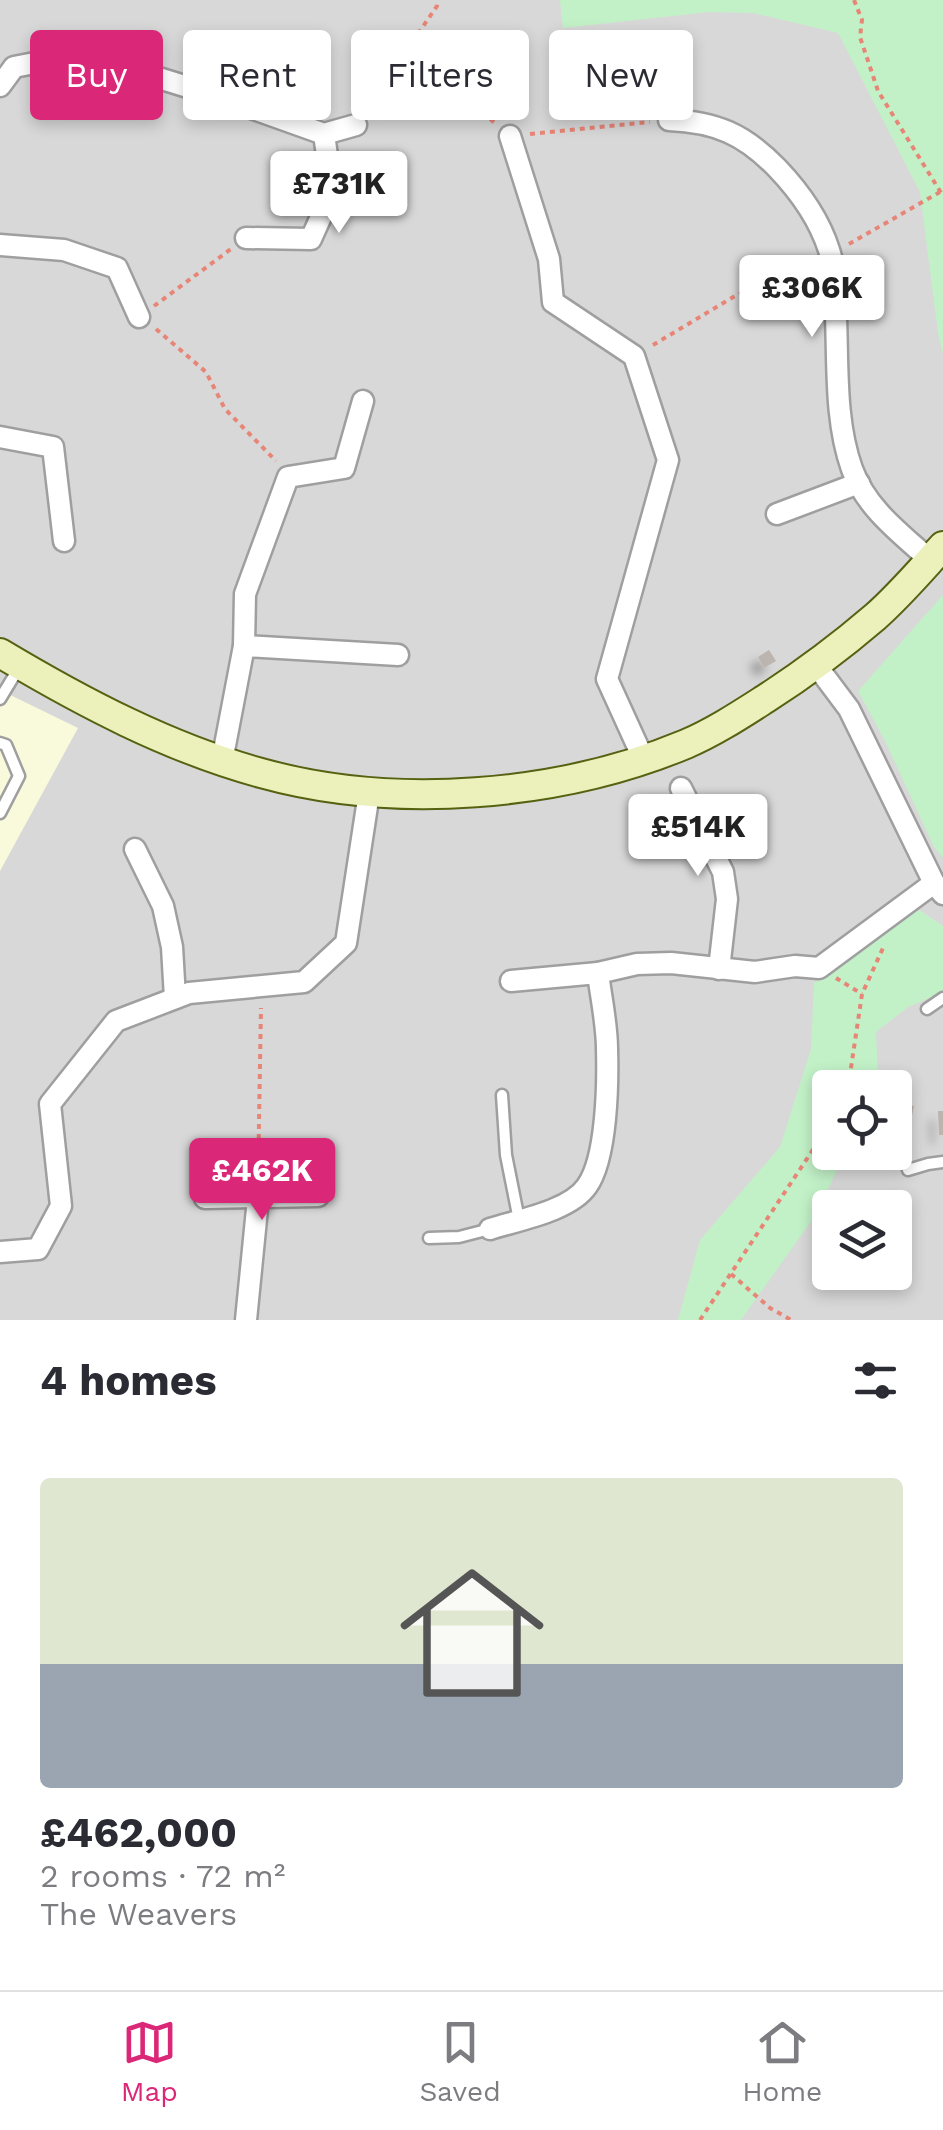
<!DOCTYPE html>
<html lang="en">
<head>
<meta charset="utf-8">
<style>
  :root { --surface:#fff; --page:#f7f7f7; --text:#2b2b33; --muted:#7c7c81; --line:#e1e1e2; --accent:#db2777 }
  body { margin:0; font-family:"Work Sans",sans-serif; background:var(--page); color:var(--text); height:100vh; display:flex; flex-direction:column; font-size:38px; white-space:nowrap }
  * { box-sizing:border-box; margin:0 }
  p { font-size:32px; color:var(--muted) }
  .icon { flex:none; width:55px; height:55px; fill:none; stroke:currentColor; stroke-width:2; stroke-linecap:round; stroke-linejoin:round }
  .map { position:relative; height:1320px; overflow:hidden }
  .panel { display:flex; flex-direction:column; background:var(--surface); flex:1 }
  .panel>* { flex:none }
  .banner { position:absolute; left:30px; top:30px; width:885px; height:90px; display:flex; gap:20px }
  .fabs { position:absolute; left:812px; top:1070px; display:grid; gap:20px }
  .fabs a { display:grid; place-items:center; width:100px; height:100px; border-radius:10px; background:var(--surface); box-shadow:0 5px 15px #0003; font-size:50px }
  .price { position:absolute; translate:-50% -85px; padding:0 22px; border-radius:10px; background:#fff; color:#222; font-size:32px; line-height:65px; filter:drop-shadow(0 2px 5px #0008) }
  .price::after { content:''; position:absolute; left:50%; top:60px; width:30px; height:22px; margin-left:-15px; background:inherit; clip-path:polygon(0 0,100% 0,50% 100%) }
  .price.active { background:var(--accent); color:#fff }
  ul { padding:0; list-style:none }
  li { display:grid; align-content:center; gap:20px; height:530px; padding:0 40px }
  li+li { border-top:2px solid var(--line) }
  li span { display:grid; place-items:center; height:310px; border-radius:10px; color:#555 }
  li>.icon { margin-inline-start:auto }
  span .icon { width:180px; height:180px; fill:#fffc; stroke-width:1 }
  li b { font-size:42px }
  h2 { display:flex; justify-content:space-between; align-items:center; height:120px; padding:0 40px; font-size:42px }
  .tag { padding:0 35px; border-radius:10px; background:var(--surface); box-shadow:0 5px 15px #0003; font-size:35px; line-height:90px }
  .tag.active { background:var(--accent); color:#fff }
  .menu { display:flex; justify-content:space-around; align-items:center; height:140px; border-top:2px solid var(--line); background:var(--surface); font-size:28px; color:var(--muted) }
  .menu a { display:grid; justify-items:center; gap:5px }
  .menu .active { color:var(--accent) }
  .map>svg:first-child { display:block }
</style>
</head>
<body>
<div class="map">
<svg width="943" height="1320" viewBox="0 0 943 1320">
  <defs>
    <filter id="shadow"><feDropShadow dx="-9" dy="9" stdDeviation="5" flood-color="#0004"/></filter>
  </defs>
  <rect width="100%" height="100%" fill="#ebe8e1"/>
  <path fill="#d9d8d8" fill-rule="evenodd" d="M0 0H943V1320H0ZM830 1088H895V1152H830ZM830 1208H895V1272H830Z"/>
  <polygon fill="#f9fadb" points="0,690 78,728 0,871"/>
  <g fill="#c2f1c7">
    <polygon points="560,0 943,0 943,354 938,333 920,192 838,33 754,13 709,12 563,28"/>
    <polygon points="943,595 943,858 934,847 885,741 858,691"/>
    <polygon points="919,910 943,926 943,992 908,1007 876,1032 878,1077 874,1087 830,1088 830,1152 845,1153 817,1213 741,1320 678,1320 700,1240 780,1147 811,1049 814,983"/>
  </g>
  <g fill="#bbb4af" filter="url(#shadow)">
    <polygon points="769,650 776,661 764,668 758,657"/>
    <polygon points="895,1102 914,1106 908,1135 895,1132"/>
    <polygon points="938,1111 943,1111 943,1135 939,1135"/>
  </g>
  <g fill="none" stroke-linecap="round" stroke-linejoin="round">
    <g stroke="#9f9f9f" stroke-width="15">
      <g id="lane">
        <polyline points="0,699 20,666"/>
        <polyline points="0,743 6,745 19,776 0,813"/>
        <polyline points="927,1009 943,998"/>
        <polyline points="502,1095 506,1155 519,1220"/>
        <polyline points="908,1170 928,1164 943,1162"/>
        <polyline points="429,1238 459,1237 490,1229"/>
      </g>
    </g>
    <g stroke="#9f9f9f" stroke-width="25">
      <g id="street">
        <polyline points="0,86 14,67 81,54 220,97 324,134 356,125"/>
        <path d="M669 120C716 122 744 134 777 168 799 191 819 219 829 250 836 271 836 296 836 318 838 367 835 422 852 469 866 508 900 533 930 560"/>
        <polyline points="510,136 549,259 553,302 634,356 668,460 607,679 643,758"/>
        <polyline points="246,238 311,239 332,192 324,134"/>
        <polyline points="0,245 64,250 117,268 139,317"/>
        <polyline points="0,437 53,447 64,541"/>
        <polyline points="777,514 859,483"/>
        <polyline points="244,646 398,655"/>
        <polyline points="816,665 849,709 934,883 943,894"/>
        <polyline points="222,761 244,646 245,594 288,477 344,468 363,401"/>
        <polyline points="681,788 723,872 727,899 719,969"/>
        <polyline points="135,849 163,906 172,947 175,998"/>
        <polyline points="511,981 598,973 637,964 671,963 755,972 795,966 819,968 934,883"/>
        <polyline points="205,1198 318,1196"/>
        <path d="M490 1229C518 1220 570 1211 587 1186 607 1158 608 1083 607 1049 607 1024 601 998 598 973"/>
        <polyline points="0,1252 38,1249 61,1206 50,1104 116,1021 189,993 304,982 346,943 369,793"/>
        <polyline points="246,1320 258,1199"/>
      </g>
    </g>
    <g stroke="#566211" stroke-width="32">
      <path id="secondary" d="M0 653C82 702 169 748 261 773 394 810 559 797 686 744 714 732 740 715 765 699 804 674 840 647 875 617 899 596 921 570 943 546"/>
    </g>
    <g stroke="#e78576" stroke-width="4" stroke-dasharray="5 5" stroke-linecap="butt">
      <polyline points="854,0 862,20 860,37 878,91 943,196"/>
      <polyline points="399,58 462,95 495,123"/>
      <polyline points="367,108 437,6 438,0"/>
      <polyline points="530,134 650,122"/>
      <polyline points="849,244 940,192"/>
      <polyline points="154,306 231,249"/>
      <polyline points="156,329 206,372 225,409 276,461"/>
      <polyline points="653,345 735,296 812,260"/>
      <polyline points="836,978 862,994"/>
      <polyline points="848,1088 862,994 883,948"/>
      <polyline points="258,1179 261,1008"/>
      <polyline points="731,1274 770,1308 791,1320"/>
      <polyline points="700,1320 830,1124"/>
    </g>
    <use href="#lane" stroke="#fff" stroke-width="10"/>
    <use href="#street" stroke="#fff" stroke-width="20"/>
    <use href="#secondary" stroke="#ecf0ba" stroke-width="28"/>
  </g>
</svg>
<div class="fabs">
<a><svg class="icon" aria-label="locate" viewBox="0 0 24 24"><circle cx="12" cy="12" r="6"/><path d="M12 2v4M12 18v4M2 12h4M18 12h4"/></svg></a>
<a><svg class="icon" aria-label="layers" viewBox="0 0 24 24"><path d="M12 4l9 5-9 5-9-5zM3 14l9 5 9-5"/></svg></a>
</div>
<b class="price" style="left:339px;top:236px">£731K</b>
<b class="price" style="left:812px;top:340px">£306K</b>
<b class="price" style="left:698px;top:879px">£514K</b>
<b class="price active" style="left:262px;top:1223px">£462K</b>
<div class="banner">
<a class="tag active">Buy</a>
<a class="tag">Rent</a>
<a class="tag">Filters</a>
<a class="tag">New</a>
</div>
</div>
<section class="panel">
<h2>4 homes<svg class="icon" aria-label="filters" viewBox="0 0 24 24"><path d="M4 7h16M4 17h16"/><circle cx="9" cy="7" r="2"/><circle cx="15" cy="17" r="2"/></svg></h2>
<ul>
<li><span style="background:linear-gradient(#dfe7d0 60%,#9aa5b1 0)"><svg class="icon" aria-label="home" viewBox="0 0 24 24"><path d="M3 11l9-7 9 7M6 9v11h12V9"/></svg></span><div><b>£462,000</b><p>2 rooms · 72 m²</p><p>The Weavers</p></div></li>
</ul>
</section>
<nav class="menu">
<a class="active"><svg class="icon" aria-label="map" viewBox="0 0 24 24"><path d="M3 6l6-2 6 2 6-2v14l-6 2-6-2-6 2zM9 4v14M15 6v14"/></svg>Map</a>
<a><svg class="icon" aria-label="saved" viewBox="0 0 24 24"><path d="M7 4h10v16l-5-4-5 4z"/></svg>Saved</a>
<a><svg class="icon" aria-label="home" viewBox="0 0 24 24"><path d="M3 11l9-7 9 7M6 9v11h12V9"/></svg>Home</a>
</nav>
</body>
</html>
